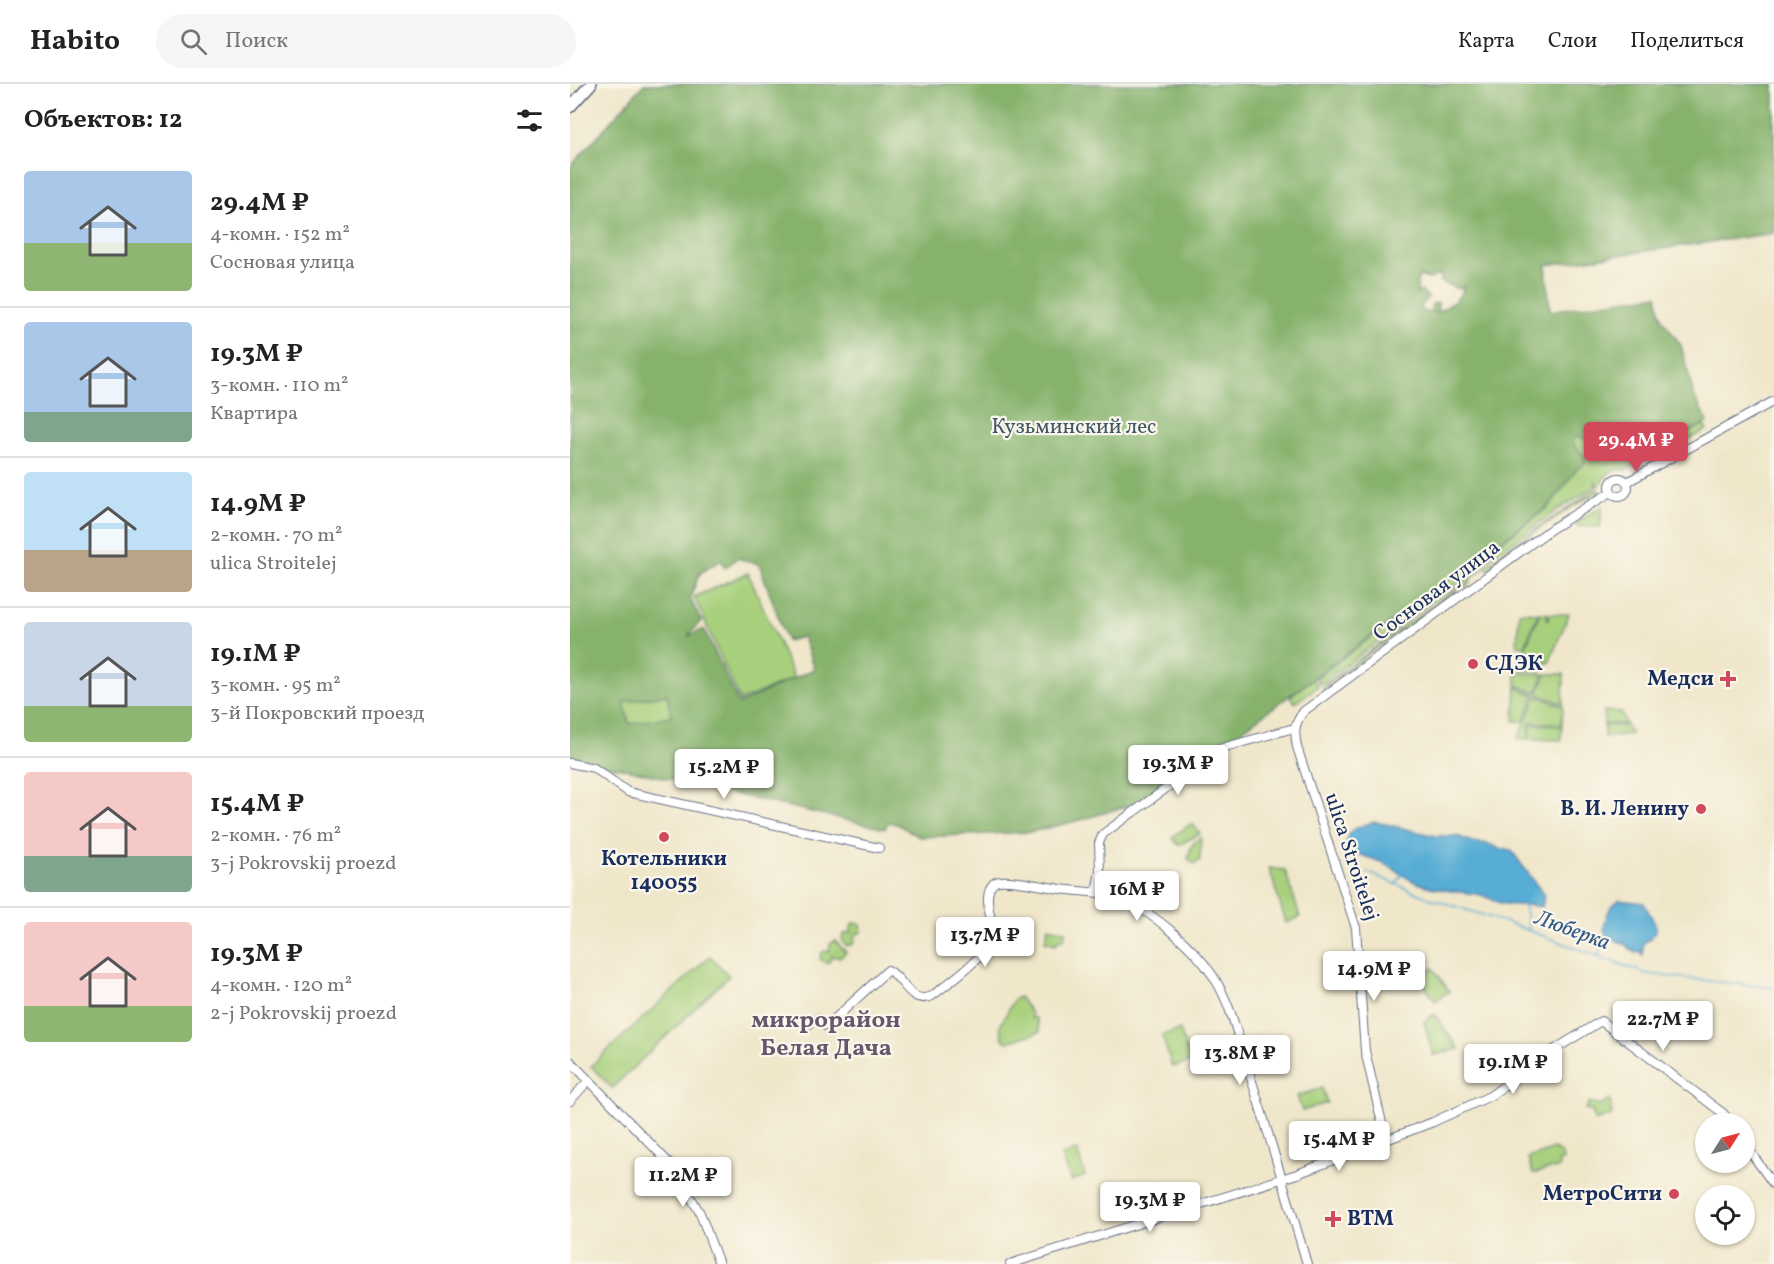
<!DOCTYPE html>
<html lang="ru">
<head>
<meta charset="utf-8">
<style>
  :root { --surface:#fff; --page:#f6f6f6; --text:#222; --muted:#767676; --line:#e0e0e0; --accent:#d1495b }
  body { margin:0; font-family:Vollkorn,serif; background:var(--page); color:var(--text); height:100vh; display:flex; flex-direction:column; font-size:22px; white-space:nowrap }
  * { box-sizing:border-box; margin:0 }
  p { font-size:20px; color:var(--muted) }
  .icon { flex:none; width:33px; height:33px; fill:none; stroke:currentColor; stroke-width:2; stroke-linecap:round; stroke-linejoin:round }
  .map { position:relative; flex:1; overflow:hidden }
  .drawer { display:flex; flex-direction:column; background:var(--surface); width:570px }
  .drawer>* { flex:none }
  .needle { width:39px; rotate:54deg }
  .buttons { position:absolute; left:1125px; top:1029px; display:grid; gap:12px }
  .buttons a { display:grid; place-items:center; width:60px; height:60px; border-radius:50%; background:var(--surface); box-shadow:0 2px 4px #0004; font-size:30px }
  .price { position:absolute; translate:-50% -51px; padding:0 14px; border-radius:6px; background:#fff; color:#222; font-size:20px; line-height:39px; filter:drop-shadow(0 2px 3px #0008) }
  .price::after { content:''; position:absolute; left:50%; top:36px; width:18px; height:14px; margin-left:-9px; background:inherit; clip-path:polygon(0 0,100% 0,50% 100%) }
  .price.current { background:var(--accent); color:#fff }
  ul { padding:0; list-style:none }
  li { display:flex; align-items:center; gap:18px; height:150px; padding:0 24px }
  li+li { border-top:2px solid var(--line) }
  li span { display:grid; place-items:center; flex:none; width:168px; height:120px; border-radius:6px; color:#555 }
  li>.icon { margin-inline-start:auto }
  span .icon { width:72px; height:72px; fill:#fffc; stroke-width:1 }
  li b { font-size:26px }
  h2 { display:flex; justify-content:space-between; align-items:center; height:72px; padding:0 24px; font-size:26px }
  header { display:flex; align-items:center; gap:36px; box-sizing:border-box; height:84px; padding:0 30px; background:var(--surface); border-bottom:2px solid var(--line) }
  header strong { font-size:28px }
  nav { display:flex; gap:33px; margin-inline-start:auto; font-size:21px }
  .search { width:420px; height:54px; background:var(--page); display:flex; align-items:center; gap:15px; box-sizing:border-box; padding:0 21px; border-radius:33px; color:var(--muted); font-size:22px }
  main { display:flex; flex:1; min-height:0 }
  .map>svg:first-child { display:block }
</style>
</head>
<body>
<header>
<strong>Habito</strong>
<div class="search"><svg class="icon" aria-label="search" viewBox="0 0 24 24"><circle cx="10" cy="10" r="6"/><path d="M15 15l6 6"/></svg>Поиск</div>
<nav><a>Карта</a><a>Слои</a><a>Поделиться</a></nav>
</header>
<main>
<section class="drawer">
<h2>Объектов: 12<svg class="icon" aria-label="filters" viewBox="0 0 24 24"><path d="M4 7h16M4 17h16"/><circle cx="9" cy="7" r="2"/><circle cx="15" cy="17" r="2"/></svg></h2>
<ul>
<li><span style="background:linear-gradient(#a9c7e8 60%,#8fb573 0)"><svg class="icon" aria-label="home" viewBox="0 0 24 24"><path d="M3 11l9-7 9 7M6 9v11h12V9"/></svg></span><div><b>29.4M ₽</b><p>4-комн. · 152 m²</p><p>Сосновая улица</p></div></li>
<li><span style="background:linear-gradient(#a9c7e8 75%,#7fa58c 0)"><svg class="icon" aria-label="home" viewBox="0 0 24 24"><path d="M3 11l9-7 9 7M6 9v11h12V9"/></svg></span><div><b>19.3M ₽</b><p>3-комн. · 110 m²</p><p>Квартира</p></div></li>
<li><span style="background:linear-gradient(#bfe0f5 65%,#b9a48a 0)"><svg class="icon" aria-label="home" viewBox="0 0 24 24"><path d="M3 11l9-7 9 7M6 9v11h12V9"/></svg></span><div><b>14.9M ₽</b><p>2-комн. · 70 m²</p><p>ulica Stroitelej</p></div></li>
<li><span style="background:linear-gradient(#c9d6e8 70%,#8fb573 0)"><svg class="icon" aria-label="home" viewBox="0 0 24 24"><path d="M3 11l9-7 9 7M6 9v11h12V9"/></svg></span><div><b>19.1M ₽</b><p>3-комн. · 95 m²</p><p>3-й Покровский проезд</p></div></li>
<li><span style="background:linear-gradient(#f6c9c9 70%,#7fa58c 0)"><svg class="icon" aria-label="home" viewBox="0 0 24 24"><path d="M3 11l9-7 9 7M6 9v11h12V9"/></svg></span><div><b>15.4M ₽</b><p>2-комн. · 76 m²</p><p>3-j Pokrovskij proezd</p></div></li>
<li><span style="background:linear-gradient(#f6c9c9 70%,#8fb573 0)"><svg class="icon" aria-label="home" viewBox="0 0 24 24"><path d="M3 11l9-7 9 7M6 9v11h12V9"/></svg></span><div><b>19.3M ₽</b><p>4-комн. · 120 m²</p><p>2-j Pokrovskij proezd</p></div></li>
</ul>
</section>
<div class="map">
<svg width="1204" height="1180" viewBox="0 0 1204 1180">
  <rect width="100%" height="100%" fill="#fbf7ec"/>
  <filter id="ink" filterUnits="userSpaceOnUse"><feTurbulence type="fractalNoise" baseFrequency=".0167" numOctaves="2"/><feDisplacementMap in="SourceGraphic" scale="12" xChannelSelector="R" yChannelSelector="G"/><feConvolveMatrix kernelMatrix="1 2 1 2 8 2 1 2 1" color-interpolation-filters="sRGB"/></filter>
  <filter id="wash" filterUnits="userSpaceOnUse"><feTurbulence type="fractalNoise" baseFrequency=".008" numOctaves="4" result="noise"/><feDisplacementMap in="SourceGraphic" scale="24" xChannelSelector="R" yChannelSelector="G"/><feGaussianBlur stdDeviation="1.35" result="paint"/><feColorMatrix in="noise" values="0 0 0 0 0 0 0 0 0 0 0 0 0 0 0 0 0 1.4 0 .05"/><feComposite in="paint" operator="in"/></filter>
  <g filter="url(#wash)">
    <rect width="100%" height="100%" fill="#f0e7cb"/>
    <g fill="#a8d07c" stroke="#62806d" stroke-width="1.5">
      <path d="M1134 341 1137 346 1056 386C1036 385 1039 391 1028 402L1025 396 1026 403 987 426 923 472 919 467 979 423 1006 386 1015 379V373L1003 360 1005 353H1014L1032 365 1053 370 1101 357Z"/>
      <polygon points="1028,405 1031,412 1024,416 1021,412 998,425 944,462 945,465 942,464 928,475 930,479 929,480 925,475 970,442"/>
      <polygon points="1032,423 1030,443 1006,442 1007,437"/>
      <polygon points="917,468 921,474 840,534 835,528"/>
      <polygon points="923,477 926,482 920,487 916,483 899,496 901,499 896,503 894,500 876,513 877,517 873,515 849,533 851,537 845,542 842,537"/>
      <polygon points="178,489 224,594 170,617 124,513"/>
      <polygon points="949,528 968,529 955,562 947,561"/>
      <polygon points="970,529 977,529 977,535 978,536 979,530 999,530 979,579 953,569"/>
      <polygon points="833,530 837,536 750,600 746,594"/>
      <polygon points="839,538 843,544 836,549 833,545 814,559 815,563 811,561 792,575 793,580 789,578 771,591 771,595 767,593 757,601 760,606 756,608 752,603"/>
      <polygon points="951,570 976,579 972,587 950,586"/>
      <polygon points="946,589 974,590 966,609 946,601"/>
      <polygon points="976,590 994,590 993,620 968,610"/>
      <polygon points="743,595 748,602 725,619 720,612"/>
      <polygon points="946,603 965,611 954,637 944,637"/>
      <polygon points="97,610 101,632 59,640 54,618"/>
      <polygon points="967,612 993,622 992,640 960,638 959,655 948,655"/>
      <polygon points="1034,627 1051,628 1056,640 1034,640"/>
      <polygon points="961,640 992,642 991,656 960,655"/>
      <polygon points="1034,641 1057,642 1061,650 1034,653"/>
      <polygon points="622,739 630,750 608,761 602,753"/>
      <path d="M631 754 630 776 625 780 618 775C619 766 622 758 631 754Z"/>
      <polygon points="699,784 715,786 730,833 716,839"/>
      <polygon points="284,839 291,840 292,848 285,851 284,860 277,862 273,859 272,854 274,850 281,848 281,842"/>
      <polygon points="478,843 496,847 493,857 488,856 486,860 475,857"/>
      <polygon points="265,857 276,868 270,874 262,872 260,877 256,879 250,875 251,870 254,867 259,868 260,860"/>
      <polygon points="140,872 159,892 42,1004 21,982"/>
      <polygon points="863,884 879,907 865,917 849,893"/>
      <polygon points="449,913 461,929 461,934 466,934 470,948 437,958 433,955 430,942 444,915"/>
      <polygon points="864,930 889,965 863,971 854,938"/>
      <polygon points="610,946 620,978 602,983 592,951"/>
      <polygon points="752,1004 757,1019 732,1027 727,1012"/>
      <polygon points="1040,1016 1042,1031 1025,1037 1022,1027 1016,1025 1019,1018 1030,1022"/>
      <polygon points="984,1065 992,1070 993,1077 988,1078 990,1083 963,1090 958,1074"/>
      <polygon points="507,1066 515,1092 501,1097 492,1071"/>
    </g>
    <path fill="#86b26c" stroke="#507065" stroke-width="1.5" fill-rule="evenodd" d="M74 0H1204V149L976 181 980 227 1087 211 1092 235 1111 261 1124 312 1138 338C1115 350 1070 374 1044 368 1029 364 1020 353 1005 353L1003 360 1015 373V379L1006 386 979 422 582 712 563 720 511 736 461 748 349 753 327 740 318 738 315 745 56 685 0 675V83ZM871 190V198L888 205 894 202C891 215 879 222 867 228H865L868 224V219L862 220 861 227 857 229 850 224 858 213 851 207 846 209 848 202 846 201 849 192 859 195ZM167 474 189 480 217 557 233 553 244 585 169 620 134 545 118 552 131 537 120 514 130 489 151 476 155 484ZM97 610 101 632 59 640 54 618Z"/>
    <g fill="#59add5" stroke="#3a6e9a" stroke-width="1.5">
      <path d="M806 738 866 752H887L902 758 919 760 930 765 941 766 974 811 972 823C960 820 948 822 936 820 926 819 917 811 906 810 885 807 862 806 841 796 831 791 823 784 813 779 801 773 787 772 776 763 776 743 791 742 806 738Z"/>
      <path d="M1049 816 1074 819 1086 842 1085 850H1083L1081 855 1073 859V871L1069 867 1066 869C1062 867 1058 862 1055 860 1040 853 1030 855 1036 835 1038 826 1042 821 1049 816Z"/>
    </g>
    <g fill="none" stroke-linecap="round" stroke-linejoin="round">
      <g stroke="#59add5" stroke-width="1.5">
        <polyline points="797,788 859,814 938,839 1077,890 1204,904"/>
        <polyline points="826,800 832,791"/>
        <polyline points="954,821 959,846"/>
        <polyline points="1029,871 1036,851"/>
      </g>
    </g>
  </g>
  <g filter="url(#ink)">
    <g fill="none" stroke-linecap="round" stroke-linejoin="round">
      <g stroke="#666f84" stroke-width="10">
        <g id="minor">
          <circle cx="1049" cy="403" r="9"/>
          <polyline points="1057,398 1204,317"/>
          <polyline points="0,679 24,684 58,708 309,764"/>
          <polyline points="526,808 530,787 529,759 533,750 652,664 724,644"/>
          <path d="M236 942 248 935 255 942 260 939 318 886C334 894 340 922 362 912 377 900 419 871 422 852 425 838 410 811 424 799 433 792 479 804 491 805 512 808 534 807 554 816 585 830 624 863 643 892 661 919 668 954 678 985 699 1050 718 1115 737 1180"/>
          <polyline points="0,977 104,1084 130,1129 149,1180"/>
          <polyline points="0,1017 19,996"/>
          <path d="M816 1056 795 967 786 844 727 663C724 648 724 639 734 627L981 445 1041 408"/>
          <polyline points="1174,1059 1204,1101"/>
          <polyline points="440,1180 727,1090 863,1038 920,1012 982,967 1031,937 1154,1030 1161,1040"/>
        </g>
      </g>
      <g stroke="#666f84" stroke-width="13">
        <polyline id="highway" points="0,23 21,0"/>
      </g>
      <use href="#minor" stroke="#fff" stroke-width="8"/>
      <use href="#highway" stroke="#fff" stroke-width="10"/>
    </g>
  </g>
  <g fill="#d1495b" stroke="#fbf7ec" stroke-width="2">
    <circle cx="903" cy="580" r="6"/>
    <path d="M1155 586h6v6h6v6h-6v6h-6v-6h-6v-6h6z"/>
    <circle cx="1131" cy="725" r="6"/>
    <circle cx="94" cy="753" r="6"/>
    <circle cx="1104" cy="1110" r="6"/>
    <path d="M760 1126h6v6h6v6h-6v6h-6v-6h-6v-6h6z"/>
  </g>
  <g text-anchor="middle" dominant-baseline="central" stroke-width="4.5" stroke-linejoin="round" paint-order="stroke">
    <g font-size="21" fill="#3e5766" stroke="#fbf7ec">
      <text x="504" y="343">Кузьминский лес</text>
    </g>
    <g font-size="21" fill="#1b2f5e" stroke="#fbf7ec">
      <text transform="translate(867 507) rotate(-37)">Сосновая улица</text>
      <text transform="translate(781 773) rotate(72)">ulica Stroitelej</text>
    </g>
    <g font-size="21" font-weight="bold" fill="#1b2f5e" stroke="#fbf7ec" text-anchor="end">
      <text x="915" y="580" text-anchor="start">СДЭК</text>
      <text x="1144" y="595">Медси</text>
      <text x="1119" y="725">В. И. Ленину</text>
      <text x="94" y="775" text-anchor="middle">Котельники<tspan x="94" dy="24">140055</tspan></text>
      <text x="1092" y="1110">МетроСити</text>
      <text x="777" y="1135" text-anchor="start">ВТМ</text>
    </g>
    <g font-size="22" font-style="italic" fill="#315b88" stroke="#fbf7ec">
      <text transform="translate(1002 847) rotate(20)">Люберка</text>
    </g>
    <g font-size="24" font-weight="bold" fill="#65586d" stroke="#fbf7ec">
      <text x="256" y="937">микрорайон<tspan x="256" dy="28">Белая Дача</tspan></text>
    </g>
  </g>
</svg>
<div class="buttons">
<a><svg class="needle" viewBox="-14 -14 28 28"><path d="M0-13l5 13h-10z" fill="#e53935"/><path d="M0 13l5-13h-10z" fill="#767676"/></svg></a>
<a><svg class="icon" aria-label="locate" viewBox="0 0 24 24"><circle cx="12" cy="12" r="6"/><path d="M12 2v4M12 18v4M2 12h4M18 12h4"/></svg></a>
</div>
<b class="price current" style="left:1066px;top:389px">29.4M ₽</b>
<b class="price" style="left:608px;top:712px">19.3M ₽</b>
<b class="price" style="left:154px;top:716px">15.2M ₽</b>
<b class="price" style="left:567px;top:838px">16M ₽</b>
<b class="price" style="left:415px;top:884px">13.7M ₽</b>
<b class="price" style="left:804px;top:918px">14.9M ₽</b>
<b class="price" style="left:1093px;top:968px">22.7M ₽</b>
<b class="price" style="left:670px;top:1002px">13.8M ₽</b>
<b class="price" style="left:943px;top:1011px">19.1M ₽</b>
<b class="price" style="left:769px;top:1088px">15.4M ₽</b>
<b class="price" style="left:113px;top:1124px">11.2M ₽</b>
<b class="price" style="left:580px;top:1149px">19.3M ₽</b>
</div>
</main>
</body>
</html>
